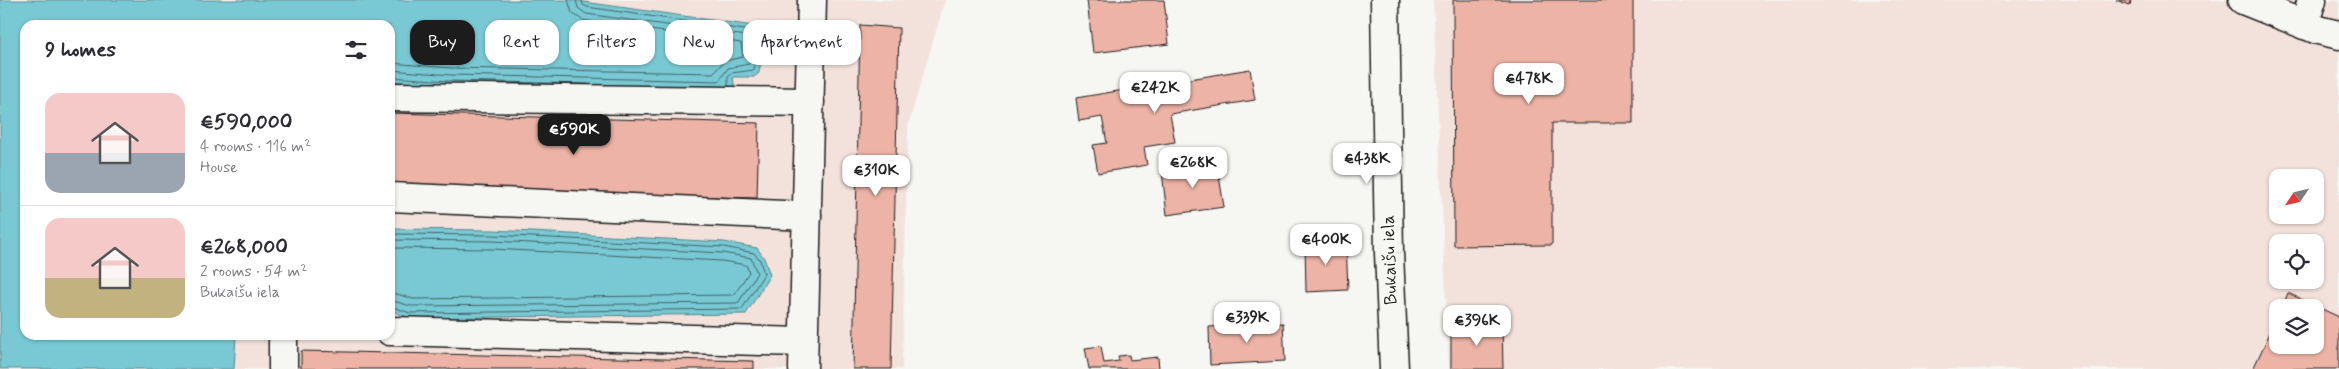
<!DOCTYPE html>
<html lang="en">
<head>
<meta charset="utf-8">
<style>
  :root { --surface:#fff; --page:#f7f7f7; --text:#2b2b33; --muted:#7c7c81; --line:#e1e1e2; --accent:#1c1c1c }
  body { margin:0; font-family:Mynerve,sans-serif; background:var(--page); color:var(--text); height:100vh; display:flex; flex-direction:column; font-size:19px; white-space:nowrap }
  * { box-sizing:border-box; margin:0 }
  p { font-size:16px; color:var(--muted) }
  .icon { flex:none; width:28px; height:28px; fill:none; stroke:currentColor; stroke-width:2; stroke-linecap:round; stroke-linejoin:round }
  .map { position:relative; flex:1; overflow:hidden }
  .details { position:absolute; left:20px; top:20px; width:375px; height:320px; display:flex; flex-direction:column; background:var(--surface); border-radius:15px; box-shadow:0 1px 4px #0004 }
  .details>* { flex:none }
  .top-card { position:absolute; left:410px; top:20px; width:475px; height:45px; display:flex; gap:10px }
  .needle { width:32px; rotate:235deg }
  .fabs { position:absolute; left:2269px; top:169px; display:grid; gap:10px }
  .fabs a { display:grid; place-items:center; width:55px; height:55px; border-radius:10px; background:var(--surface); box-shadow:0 1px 4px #0004; font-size:25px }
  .price { position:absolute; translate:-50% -42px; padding:0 11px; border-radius:10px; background:#fff; color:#222; font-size:16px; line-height:32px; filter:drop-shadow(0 1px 2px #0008) }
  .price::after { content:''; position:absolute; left:50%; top:30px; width:15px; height:11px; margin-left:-8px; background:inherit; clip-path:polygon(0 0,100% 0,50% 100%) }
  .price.selected { background:var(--accent); color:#fff }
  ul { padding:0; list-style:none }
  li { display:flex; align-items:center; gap:15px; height:125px; padding:0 25px }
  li+li { border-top:1px solid var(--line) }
  li span { display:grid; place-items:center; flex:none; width:140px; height:100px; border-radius:15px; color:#555 }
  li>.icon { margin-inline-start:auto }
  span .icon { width:60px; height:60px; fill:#fffc; stroke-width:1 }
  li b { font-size:21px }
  h2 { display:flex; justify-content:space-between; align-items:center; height:60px; padding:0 25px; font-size:21px }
  .tag { padding:0 18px; border-radius:15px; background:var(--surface); box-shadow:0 1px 4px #0004; font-size:18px; line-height:45px }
  .tag.selected { background:var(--accent); color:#fff }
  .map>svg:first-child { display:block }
</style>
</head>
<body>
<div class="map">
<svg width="2339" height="369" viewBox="0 0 2339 369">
  <rect width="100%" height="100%" fill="#f6f6f2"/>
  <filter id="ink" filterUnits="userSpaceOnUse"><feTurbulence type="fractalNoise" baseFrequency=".02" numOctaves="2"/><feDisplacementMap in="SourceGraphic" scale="10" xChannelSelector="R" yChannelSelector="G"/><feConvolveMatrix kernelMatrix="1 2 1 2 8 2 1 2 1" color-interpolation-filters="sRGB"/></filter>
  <g filter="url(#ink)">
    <g fill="#f3e2db" fill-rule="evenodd">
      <polygon points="268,0 945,0 908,126 902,369 212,369 217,335 390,335 390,25"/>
      <path d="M1433 0H2339V369H1449ZM2278 178H2315V215H2278ZM2278 242H2315V280H2278ZM2278 308H2315V345H2278Z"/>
    </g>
    <g fill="#79c9d4" stroke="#54848a">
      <path d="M0 0H570L754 26C765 41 762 56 759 73L754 77H733L735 90 450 86 390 81V25H25V335H236L234 369H0Z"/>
      <polygon points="390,229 493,230 724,242 757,248 764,258 770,275 746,314 409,318 390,310"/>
    </g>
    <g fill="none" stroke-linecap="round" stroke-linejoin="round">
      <g stroke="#416166" stroke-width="1">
        <polyline points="582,0 583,5 587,7 752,31 756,38 754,70 731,73 728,77 728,86"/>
        <polyline points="390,63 451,68 713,73 725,61 743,57 741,43 582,20 572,13 568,0"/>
        <polyline points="390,70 451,75 719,81 728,68 749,64 750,40 747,36 586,14 578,8 576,0"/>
        <polyline points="390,77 450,81 588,84"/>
        <polyline points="390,234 493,235 724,247 754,253 760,260 764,274 742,309 410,313 390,306"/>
        <polyline points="390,240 492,241 723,253 751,258 757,273 738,303 411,306 390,300"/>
        <polyline points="390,248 492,249 722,261 746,265 749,272 734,295 413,299 390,292"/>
      </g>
    </g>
    <g fill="#ecb3a6" stroke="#1c1c1c">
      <polygon points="1087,0 1164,0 1169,44 1093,53"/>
      <polygon points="1453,0 1633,0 1633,123 1552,123 1552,245 1454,246"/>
      <polygon points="2116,0 2131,0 2130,5"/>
      <polygon points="860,25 899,28 891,369 853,369"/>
      <polygon points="1250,69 1255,100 1170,114 1175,142 1144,147 1147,165 1098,173 1093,145 1107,143 1102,117 1079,121 1076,98"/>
      <polygon points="390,113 759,123 757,198 390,189"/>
      <polygon points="1217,163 1224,207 1167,215 1162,171"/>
      <polygon points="1346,241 1348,290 1306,292 1305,242"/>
      <polygon points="2288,293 2339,317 2339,369 2253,369 2278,316 2278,345 2315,345 2315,308 2282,308"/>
      <polygon points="1283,323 1285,361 1210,365 1209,327"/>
      <polygon points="1502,324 1503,369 1451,369 1451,325"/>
      <polygon points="1101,346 1104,363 1119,361 1118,356 1129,355 1130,360 1158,357 1159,369 1089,369 1085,348"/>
      <polygon points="301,351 754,361 754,369 301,369"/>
    </g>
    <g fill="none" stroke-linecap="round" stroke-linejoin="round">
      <g stroke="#1c1c1c" stroke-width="31">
        <g id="minor">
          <polyline points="1385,0 1389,253 1394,369"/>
          <polyline points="2243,0 2318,30 2339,35"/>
          <polyline points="2304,25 2312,0"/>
          <polyline points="390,97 810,102"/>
          <polyline points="390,197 807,216"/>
          <polyline points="390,331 803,342"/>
          <polyline points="283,369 283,335"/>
          <polyline points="803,369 812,0"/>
        </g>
      </g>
      <use href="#minor" stroke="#f6f6f2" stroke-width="28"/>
    </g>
  </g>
  <g text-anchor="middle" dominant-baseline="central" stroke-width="4" stroke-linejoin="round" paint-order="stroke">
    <g font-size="18" fill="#1c1c1c" stroke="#f6f6f2">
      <text transform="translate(1390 260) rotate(-92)">Bukaišu iela</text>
    </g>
  </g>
</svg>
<div class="fabs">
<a><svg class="needle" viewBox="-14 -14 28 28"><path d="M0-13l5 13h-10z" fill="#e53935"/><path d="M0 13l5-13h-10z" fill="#7c7c81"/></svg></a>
<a><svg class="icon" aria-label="locate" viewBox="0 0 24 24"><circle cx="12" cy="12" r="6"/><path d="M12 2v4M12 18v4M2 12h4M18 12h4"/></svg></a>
<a><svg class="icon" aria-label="layers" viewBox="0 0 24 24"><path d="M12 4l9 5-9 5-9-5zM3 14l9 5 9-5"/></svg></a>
</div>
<b class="price" style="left:1529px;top:105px">€478K</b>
<b class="price" style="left:1155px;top:114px">€242K</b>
<b class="price selected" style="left:574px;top:156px">€590K</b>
<b class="price" style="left:1367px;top:185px">€438K</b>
<b class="price" style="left:1193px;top:189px">€268K</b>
<b class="price" style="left:876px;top:197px">€310K</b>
<b class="price" style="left:1326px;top:266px">€400K</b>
<b class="price" style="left:1247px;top:344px">€339K</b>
<b class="price" style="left:1477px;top:347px">€396K</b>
<div class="top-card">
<a class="tag selected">Buy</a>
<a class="tag">Rent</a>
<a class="tag">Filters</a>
<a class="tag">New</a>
<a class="tag">Apartment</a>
</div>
<section class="details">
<h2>9 homes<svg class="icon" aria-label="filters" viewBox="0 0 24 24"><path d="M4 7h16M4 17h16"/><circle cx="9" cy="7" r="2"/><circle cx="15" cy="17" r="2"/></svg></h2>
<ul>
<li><span style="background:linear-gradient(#f6c9c9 60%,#9aa5b1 0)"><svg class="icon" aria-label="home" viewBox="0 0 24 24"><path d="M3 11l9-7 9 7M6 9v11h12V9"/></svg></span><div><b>€590,000</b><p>4 rooms · 116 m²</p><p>House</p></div></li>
<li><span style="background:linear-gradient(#f6c9c9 60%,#c2b280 0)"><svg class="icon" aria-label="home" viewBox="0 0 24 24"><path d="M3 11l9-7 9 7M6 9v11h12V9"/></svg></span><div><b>€268,000</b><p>2 rooms · 54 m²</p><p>Bukaišu iela</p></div></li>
</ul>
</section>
</div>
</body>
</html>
